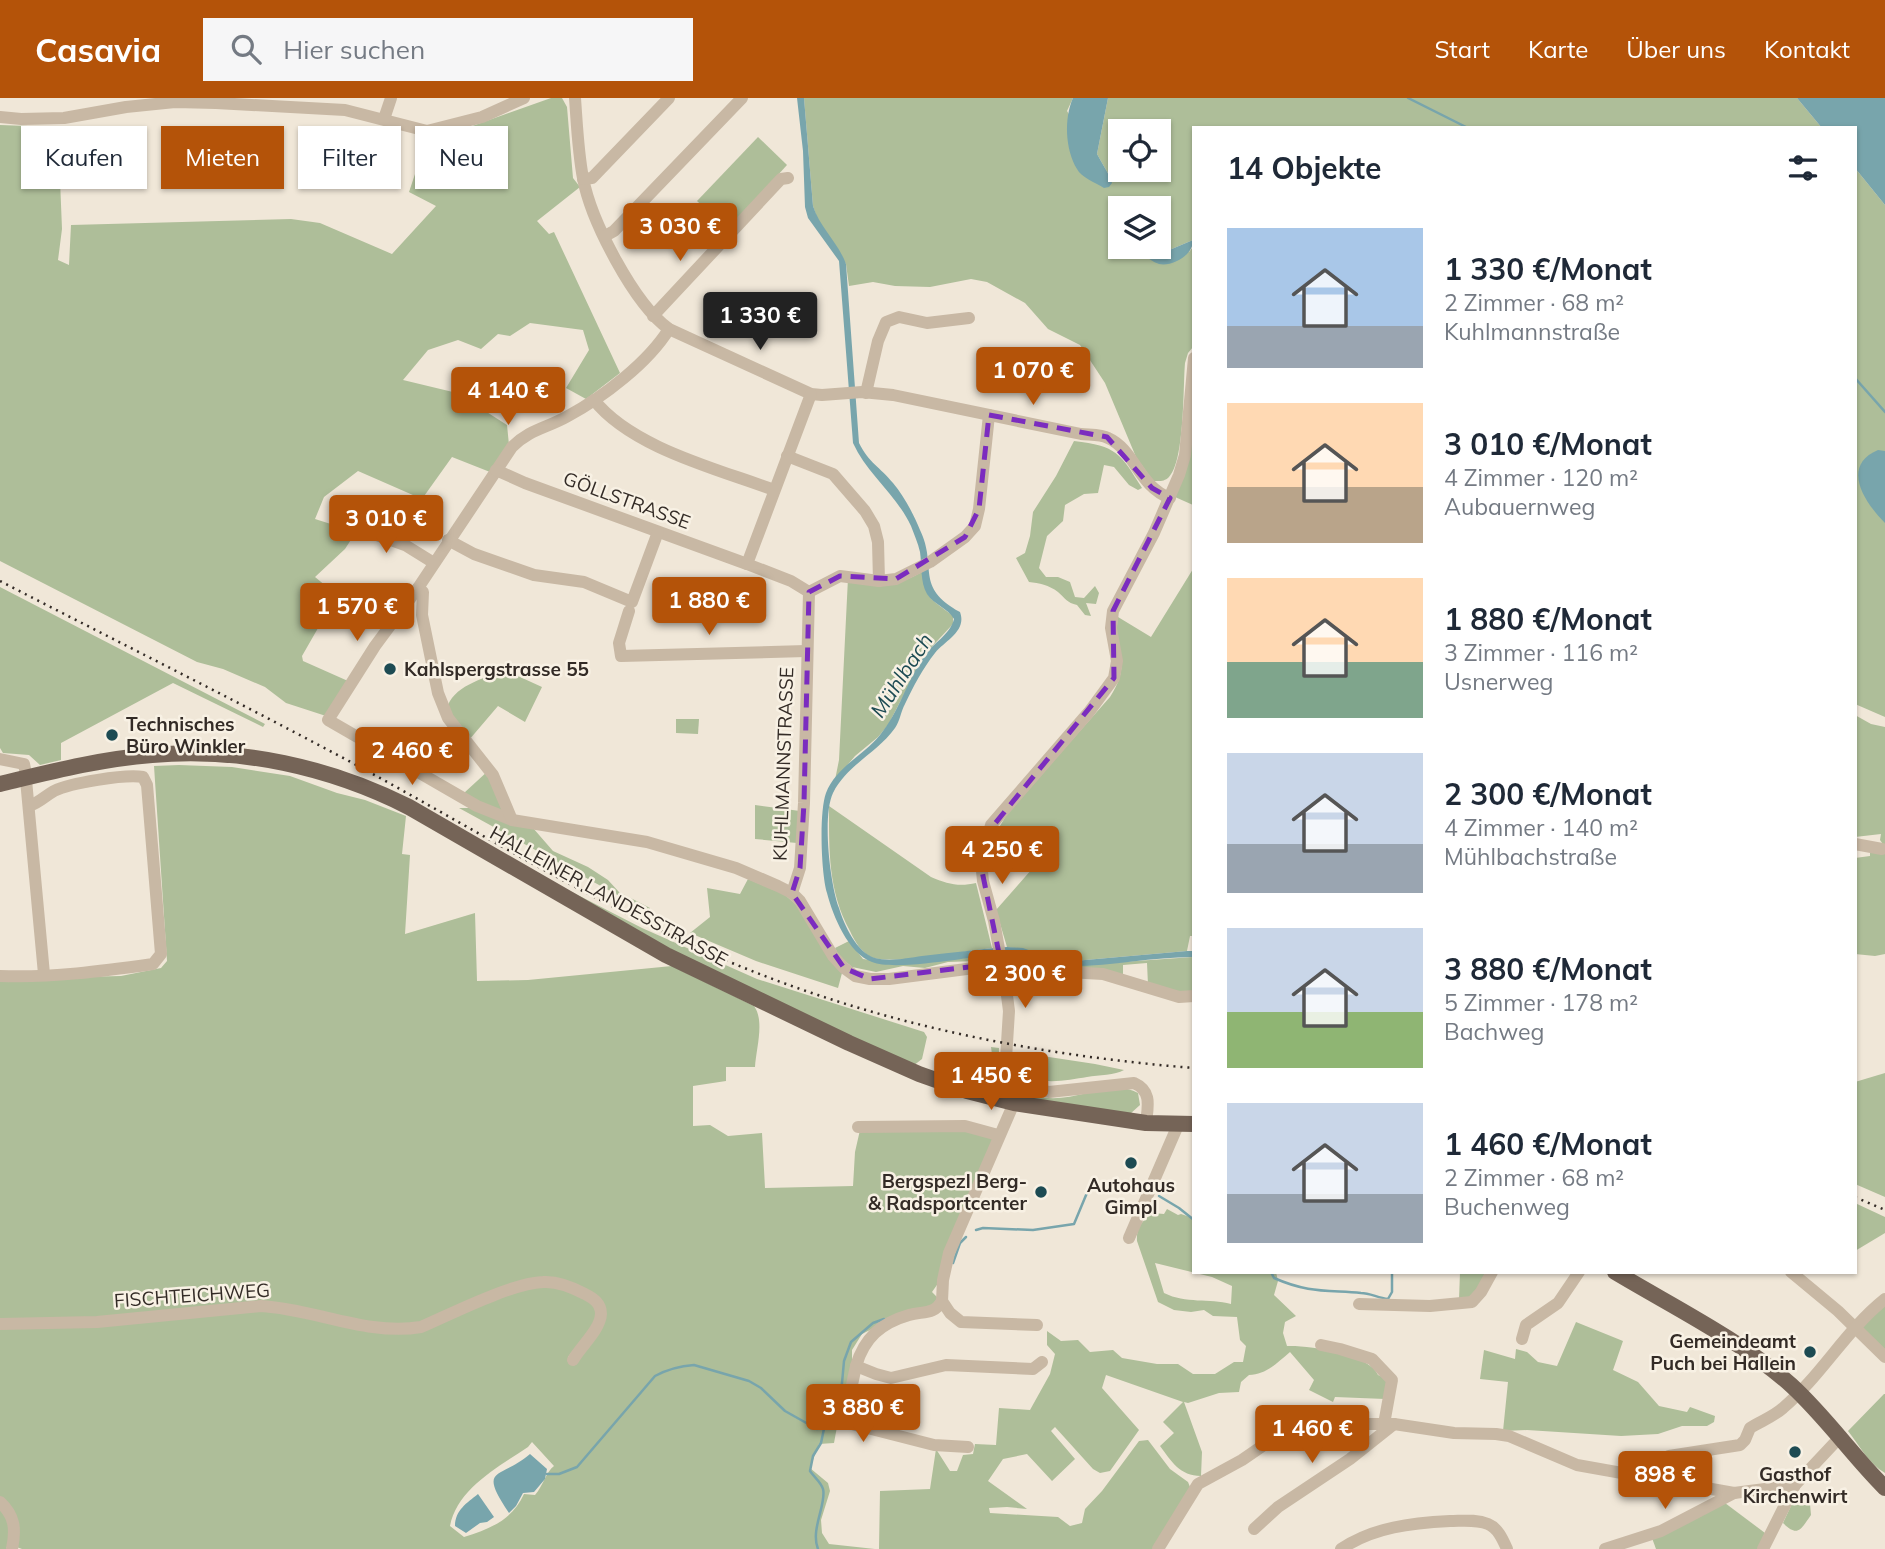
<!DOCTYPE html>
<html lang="de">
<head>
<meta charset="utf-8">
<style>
  :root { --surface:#fff; --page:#f6f6f7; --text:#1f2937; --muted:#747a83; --accent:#b45309 }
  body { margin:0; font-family:Mulish,sans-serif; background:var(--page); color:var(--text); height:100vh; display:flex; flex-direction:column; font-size:26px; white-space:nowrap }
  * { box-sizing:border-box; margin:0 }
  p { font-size:23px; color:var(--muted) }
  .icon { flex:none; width:38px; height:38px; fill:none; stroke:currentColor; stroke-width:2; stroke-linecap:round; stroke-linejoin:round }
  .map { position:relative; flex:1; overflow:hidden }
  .sheet { position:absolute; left:1192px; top:28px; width:665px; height:1148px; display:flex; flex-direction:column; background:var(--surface); border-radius:0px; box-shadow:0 2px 5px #0004 }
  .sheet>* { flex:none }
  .banner { position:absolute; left:21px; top:28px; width:665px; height:63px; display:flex; gap:14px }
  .tools { position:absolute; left:1108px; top:21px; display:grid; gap:14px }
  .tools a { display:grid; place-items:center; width:63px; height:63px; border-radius:0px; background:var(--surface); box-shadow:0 2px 5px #0004; font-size:35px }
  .price { position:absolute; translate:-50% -60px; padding:0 16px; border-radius:7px; background:var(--accent); color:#fff; font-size:23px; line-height:46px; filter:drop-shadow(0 2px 4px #0008) }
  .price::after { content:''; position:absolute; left:50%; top:42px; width:21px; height:16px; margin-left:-10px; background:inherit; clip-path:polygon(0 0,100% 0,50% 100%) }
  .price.active { background:#222; color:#fff }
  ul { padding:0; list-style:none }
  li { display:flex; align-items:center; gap:21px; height:175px; padding:0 35px }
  li span { display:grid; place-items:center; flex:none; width:196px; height:140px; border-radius:0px; color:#555 }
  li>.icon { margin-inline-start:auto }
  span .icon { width:84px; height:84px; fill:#fffc; stroke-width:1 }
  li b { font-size:30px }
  h2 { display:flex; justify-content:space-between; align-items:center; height:84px; padding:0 35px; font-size:30px }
  .chip { padding:0 24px; border-radius:0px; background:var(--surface); box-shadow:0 2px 5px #0004; font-size:24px; line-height:63px }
  .chip.active { background:var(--accent); color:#fff }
  header { display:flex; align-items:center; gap:42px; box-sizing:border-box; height:98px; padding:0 35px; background:var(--accent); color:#fff }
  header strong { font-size:33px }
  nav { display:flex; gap:38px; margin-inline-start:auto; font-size:24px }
  .search { width:490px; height:63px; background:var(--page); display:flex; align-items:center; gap:18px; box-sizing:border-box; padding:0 24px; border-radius:0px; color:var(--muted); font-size:26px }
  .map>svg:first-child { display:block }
</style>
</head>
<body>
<header>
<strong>Casavia</strong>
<div class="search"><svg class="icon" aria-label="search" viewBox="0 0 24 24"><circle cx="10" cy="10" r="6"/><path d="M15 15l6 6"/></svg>Hier suchen</div>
<nav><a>Start</a><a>Karte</a><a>Über uns</a><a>Kontakt</a></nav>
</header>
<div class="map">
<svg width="1885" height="1451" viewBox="0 0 1885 1451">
  <rect width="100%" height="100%" fill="#f0e7d8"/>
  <g fill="#aebe99" fill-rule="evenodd">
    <polygon points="551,0 562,0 567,9 573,80 580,89 537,123 549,136 554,134 620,275 586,301 566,290 589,252 583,232 530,225 510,238 498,236 481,251 458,242 428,252 403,282 457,295 507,327 509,347 490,374 452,359 422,401 358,373 324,399 315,421 356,434 345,451 315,479 337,497 302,558 303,563 348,583 326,618 286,605 265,589 223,571 197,564 0,463 0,27 55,29 58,32 62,131 58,162 69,167 71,127 291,121 320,125 392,156 436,108 409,94 427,40 450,36"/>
    <path d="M804 0H1073L1067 13 1111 86 1110 79 1097 56 1108 0H1797L1822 30H1194L1193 142 1167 153 1156 149H1158V110H1120V120L1117 124 1120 128V149H1136L1142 157 1189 154 1193 149V249L1188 255 1185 265C1183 288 1185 363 1169 379 1164 384 1159 383 1153 383L1136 359 1105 285 1080 247 1048 231 1025 205 987 184 971 181 930 189 895 188 873 184 849 188 846 166 817 120 813 108ZM1120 33H1158V72H1120Z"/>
    <polygon points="758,39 787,67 728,132 697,103"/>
    <polygon points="1855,70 1885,107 1885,619 1855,606"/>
    <polygon points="1193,321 1193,407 1175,399"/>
    <path d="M1074 343C1117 348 1120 355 1142 390L1138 392 1129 387 1114 369 1104 367 1098 395 1084 396 1065 407 1063 423 1047 438 1039 470 1046 479H1058L1070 484 1075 499 1084 500 1095 488 1099 495 1096 506 1086 505 1091 518 1085 517 1077 507C1067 505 1065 500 1058 494 1049 487 1039 485 1029 484L1016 460 1025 455 1030 438 1033 414 1056 378Z"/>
    <path d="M1193 471 1194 838H1190L1187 853 1074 863C1050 862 1030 851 1007 849L996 812 1032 771 1029 767 990 751 992 741 1009 713 1110 599C1134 562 1112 553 1118 519L1151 539Z"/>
    <path d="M922 474C927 504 931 500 953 518V526L925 556 888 627 878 639 855 658 835 682 839 662 848 480C886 489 885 493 922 474Z"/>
    <polygon points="0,489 265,626 263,629 173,585 61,645 61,662 40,667 29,657 3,655 0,650"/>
    <path d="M505 572 542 589 525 624 498 608 469 642 453 624 448 607C457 586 486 580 505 572Z"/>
    <polygon points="1855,617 1871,626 1885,629 1885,749 1880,742 1881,736 1855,739"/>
    <polygon points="676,621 699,621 698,636 676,635"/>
    <path d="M179 667 232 669 290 678 337 695 365 702 406 718 402 756 410 757 405 836 475 815 477 883 528 882 672 868 754 908C765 923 756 951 755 969H726V983L693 988V1028L710 1027 728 1038 762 1035 765 1090 853 1088 855 1054 860 1032 964 1030 993 1040 946 1152 939 1184 932 1194 938 1200 928 1212 898 1218 862 1236 852 1252V1271L841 1307 834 1345 819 1346 810 1370 828 1385 830 1393 821 1422 822 1435 829 1446 875 1451H22L8 1446 6 1451H0V1227C39 1225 78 1228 117 1225 168 1221 225 1206 276 1211 321 1215 367 1240 412 1233 463 1225 556 1148 597 1212L595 1225 568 1259 578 1263 603 1223 604 1215 597 1198 570 1184 549 1179 474 1202 422 1226 409 1229 385 1230 368 1227 287 1207 252 1204 245 1207 105 1221 0 1223V881L121 878 161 870 167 863 154 668ZM532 1344 554 1368C546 1374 543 1388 535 1397L524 1396C512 1422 490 1431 464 1439L450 1428C457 1391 498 1369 528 1349Z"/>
    <polygon points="489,672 515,718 533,730 553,753 588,769 608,782 619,794 650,810 650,815 459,710 469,710 464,695"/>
    <polygon points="755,707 800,713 797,745 755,741"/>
    <path d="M829 708 931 779C947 786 959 789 976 785L992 850C966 853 895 866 874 860 862 856 855 844 850 833 828 793 829 752 829 708Z"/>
    <polygon points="1870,752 1885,755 1885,856 1875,858 1855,856 1855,760 1870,758"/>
    <polygon points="748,781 784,796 802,812 842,875 838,890 756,863 690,835 710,819 707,790 740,796"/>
    <polygon points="570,793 642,830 757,881 924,934 927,939 922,961 913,968 679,858"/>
    <polygon points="849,843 863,861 899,866 986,858 976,863 948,864 925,870 903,868 876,874 852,869 839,858 835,850"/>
    <polygon points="1008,855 1029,857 1065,868 1193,859 1193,894 1188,896 1148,887 1147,865 1123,867 1123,880 1055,870 1022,859 1008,858"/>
    <path d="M991 949 999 950C998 963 1005 976 1013 984 1054 1024 1104 975 1138 995L1140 1007 1130 1016 1000 997 931 975 943 969 950 971V978L993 991 996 987Z"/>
    <path d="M1016 954 1095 966 1124 972C1115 977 1099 977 1087 979 1061 983 1019 993 1016 954Z"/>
    <polygon points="1885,975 1885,1099 1855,1086 1855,984"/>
    <polygon points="1855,1105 1885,1119 1885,1135 1855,1153"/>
    <path d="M1167 1111 1178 1117 1181 1116 1193 1120 1194 1174H1276L1278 1183 1274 1197 1296 1218 1285 1224 1283 1235 1287 1248C1308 1247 1370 1256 1378 1277L1387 1281 1385 1301 1335 1299 1333 1304 1309 1292 1314 1282 1290 1254C1278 1264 1266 1277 1249 1277L1241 1284 1239 1294 1219 1295 1188 1305 1184 1304 1202 1354 1201 1378C1180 1378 1171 1363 1160 1348L1174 1335 1163 1324 1183 1304 1106 1277 1102 1290 1139 1332 1110 1373 1100 1375 1093 1371 1055 1329 1051 1333 1075 1361 1052 1383 1027 1356 1003 1361 988 1383 1027 1411 1007 1409 989 1410 990 1415 1058 1419 1070 1428 1082 1425 1085 1411 1102 1393 1139 1343 1148 1342 1170 1371 1188 1384 1190 1389 1153 1451H879L880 1393 930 1391 936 1351 950 1373H957L963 1357 973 1356 975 1346 996 1347 999 1310 1030 1312 1050 1276 1055 1256 1047 1247V1233L1061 1243 1078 1242 1090 1254 1113 1252 1122 1260 1157 1266H1178L1193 1276H1215L1234 1264H1243L1246 1248 1240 1242 1237 1219 1213 1218 1204 1212 1191 1214 1174 1212 1158 1204 1137 1143C1136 1129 1142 1123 1153 1115L1164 1116ZM1155 1165 1212 1179 1232 1188 1231 1206C1209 1200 1186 1206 1164 1195Z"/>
    <polygon points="1460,1174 1490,1174 1477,1198 1459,1202"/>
    <polygon points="1885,1205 1885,1253 1860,1229"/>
    <polygon points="1576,1224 1623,1243 1613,1272 1638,1284 1659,1308 1687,1314 1690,1309 1715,1318 1714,1324 1707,1328 1682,1328 1658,1336 1621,1338 1527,1332 1503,1333 1508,1284 1480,1281 1484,1252 1515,1261 1516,1251 1527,1254 1538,1264 1557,1268"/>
    <path d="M1884 1296H1885V1375C1868 1365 1860 1348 1848 1333Z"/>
    <path d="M1797 1395 1810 1406 1811 1417C1801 1431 1798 1440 1783 1425Z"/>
    <polygon points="1725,1405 1765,1435 1758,1451 1656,1451 1652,1440"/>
  </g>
  <g fill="#78a5ac">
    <path d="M797 0H804L813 108C820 130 838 144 846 166L859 345C869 365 880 369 893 385 904 398 914 417 920 432 938 469 914 489 960 514 967 533 946 542 935 555 923 570 913 589 905 606 901 613 900 623 895 630 877 655 847 667 833 695 822 718 830 786 839 810 844 827 857 855 875 860 889 864 908 860 922 858 951 855 979 851 1007 849L1023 850 1059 863H1074L1187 853H1193V859C1151 859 1108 869 1066 868 1046 867 1030 854 1009 855 978 857 897 874 872 864 848 855 833 818 827 795 821 775 819 714 826 695 836 669 864 657 880 637 899 614 907 583 924 558 933 545 950 537 954 521 948 510 934 507 927 496 920 484 922 467 920 454 918 445 914 436 911 428 896 396 867 376 853 345L839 163 808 120 805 109 803 53Z"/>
    <path d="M1073 0H1108L1097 56 1110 79 1112 85 1109 89 1104 90C1096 85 1081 79 1077 71 1065 51 1064 20 1073 0Z"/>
    <polygon points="1797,0 1885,0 1885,107 1855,70 1855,30 1822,30"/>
    <path d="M1193 142C1194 156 1173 169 1159 166 1150 163 1142 156 1136 149H1156L1167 153Z"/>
    <path d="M1878 352 1885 353V425C1865 405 1840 368 1878 352Z"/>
    <path d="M530 1356 547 1371 545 1381 534 1394 523 1395 516 1408 509 1415C477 1367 500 1382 530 1356Z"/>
    <path d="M478 1396 494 1419 487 1424 480 1425 466 1435 455 1428C455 1412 467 1405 478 1396Z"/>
  </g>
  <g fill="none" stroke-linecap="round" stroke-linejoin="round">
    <g stroke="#78a5ac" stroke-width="2.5">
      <polyline points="1408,0 1468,30"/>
      <polyline points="1855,280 1885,314"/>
      <polyline points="1159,1098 1179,1110 1194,1122"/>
      <polyline points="976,1132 983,1130 1033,1132 1074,1126 1089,1090"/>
      <polyline points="953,1165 960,1145 966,1139"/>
      <path d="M1271 1174 1274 1180C1308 1195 1326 1192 1361 1195 1370 1195 1378 1200 1388 1201L1392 1194V1174"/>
      <path d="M547 1376H559L577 1369 655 1278C668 1271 680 1268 694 1267L749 1283 761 1290 785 1313 817 1331 825 1326"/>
      <path d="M818 1451C810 1432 827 1405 823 1391 821 1384 814 1379 810 1373L813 1358 821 1345 825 1326 838 1306 842 1285 844 1263 851 1244 873 1225 884 1221"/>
    </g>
    <g stroke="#c8b8a4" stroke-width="12">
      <path d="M575 0C577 27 578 54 583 80 591 123 634 206 669 231L811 296 822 297 862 294 893 297 1081 336C1089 337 1101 336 1108 340 1135 352 1138 388 1170 400"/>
      <polyline points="0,19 21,21 64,20 126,9 175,4 216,5 345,12 427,33 482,19 524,0"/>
      <polyline points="384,21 391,0"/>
      <polyline points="583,81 592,80 669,0"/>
      <polyline points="605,138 614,133 742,0"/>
      <polyline points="653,218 781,81 788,80"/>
      <path d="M669 231C648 265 603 299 568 318 547 330 530 331 512 349L418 490 375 548 328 622 477 708 512 722 647 744 736 770 778 788 792 795 800 803 833 858 844 870 855 878 870 881H889L1021 864 1051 873 1103 876 1179 899 1194 898"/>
      <polyline points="866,295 878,243 886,224 899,219 927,225 969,220"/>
      <path d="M594 302C632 350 718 371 774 392"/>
      <polyline points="787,358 833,376 865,413 874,428 878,444 879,483"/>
      <polyline points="496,372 525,385 747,466"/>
      <polyline points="349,427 405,447 434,465"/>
      <polyline points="448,442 474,456 534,477 584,484 632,504 658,434"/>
      <polyline points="418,490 423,494 422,517 438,595 448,620 493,677 512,722"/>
      <polyline points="809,494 840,478 879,483 896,481 930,464 965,439 975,428 979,411 989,317"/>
      <polyline points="629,513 619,545 621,558 806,553"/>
      <polyline points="0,661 24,666 25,671 44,876"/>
      <polyline points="1855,746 1882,751"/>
      <polyline points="792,795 800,770 804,705 809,494 791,483 747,466 811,296"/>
      <path d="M0 878C51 880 103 873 153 866L161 856 147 687 143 679C125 676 70 685 54 693 45 698 39 705 29 708"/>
      <polyline points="1014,1005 949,1155 943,1182 942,1203 950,1215 961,1224 1037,1227"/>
      <path d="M1146 1025C1148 1008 1152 993 1134 985L1049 994 1025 988 1015 979 1006 961 1009 913 1006 890 994 823 983 783 981 763 991 727 1089 614 1114 580 1117 563 1111 530 1113 513 1154 435 1179 377 1185 357 1194 260"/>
      <polyline points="858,1029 965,1028 998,1037"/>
      <polyline points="1129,1140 1178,1027"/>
      <polyline points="1791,1174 1838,1213 1885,1259"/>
      <path d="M942 1203C934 1217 923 1213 909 1217 881 1225 864 1240 856 1268L876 1276 891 1280 946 1267 1033 1271 1042 1264"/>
      <polyline points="1359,1206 1430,1208 1472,1204 1481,1194 1492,1174"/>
      <path d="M0 1226 97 1224 261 1208C315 1211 367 1238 421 1229 451 1216 512 1185 543 1184 558 1183 572 1189 585 1196 593 1200 601 1205 601 1216 600 1232 581 1248 573 1262"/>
      <polyline points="1522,1241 1526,1227 1558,1205 1579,1174"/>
      <polyline points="1321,1247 1340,1251 1372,1261 1392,1282 1384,1326"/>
      <polyline points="856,1268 844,1324 934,1347 968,1349"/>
      <path d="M1669 1358 1740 1347 1745 1342 1750 1330C1761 1323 1773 1319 1783 1310 1821 1278 1846 1232 1885 1201"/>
      <path d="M0 1404C15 1418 16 1431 12 1451"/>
      <polyline points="1254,1431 1278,1409 1350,1361 1394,1326"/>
      <polyline points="1158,1451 1198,1386 1242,1362 1290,1329 1305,1326 1394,1326 1454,1335 1496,1336 1509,1338 1577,1367 1734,1395"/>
      <path d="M1341 1451C1374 1429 1412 1425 1450 1423 1462 1423 1476 1421 1488 1426 1498 1430 1503 1442 1507 1451"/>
      <polyline points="1605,1451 1661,1433 1734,1395 1795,1387"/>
      <polyline points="1763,1451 1795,1387 1841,1338"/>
    </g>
    <g stroke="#756457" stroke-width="16">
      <path d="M0 686C50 674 100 661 152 657 240 649 330 669 409 709L666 857 849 945 919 976 967 993 1014 1005 1146 1025 1194 1026"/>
      <path d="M1615 1174C1675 1210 1739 1241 1791 1287 1826 1319 1852 1357 1885 1390"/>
    </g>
    <g stroke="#332b26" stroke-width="2.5" stroke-dasharray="2 5" stroke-linecap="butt">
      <path d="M0 483C120 545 241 605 360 669 479 734 594 805 718 859 869 924 1030 957 1194 970"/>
      <polyline points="1855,1099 1885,1112"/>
    </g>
  </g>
  <path fill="none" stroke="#7b2cbf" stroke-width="5" stroke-dasharray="14 9" stroke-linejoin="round" d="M989 317 1107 339 1152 390 1170 400 1113 513 1114 580 988 734 982 773 1001 865 870 881 844 870 792 795 800 770 804 705 809 494 840 478 896 481 965 439 979 411Z"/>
  <g fill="#1d4b53" stroke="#f8f1e4" stroke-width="2.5">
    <circle cx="390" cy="571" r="7"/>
    <circle cx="112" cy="637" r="7"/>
    <circle cx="1131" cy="1065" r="7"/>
    <circle cx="1041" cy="1094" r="7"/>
    <circle cx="1810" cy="1254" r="7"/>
    <circle cx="1795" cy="1354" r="7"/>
  </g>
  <g text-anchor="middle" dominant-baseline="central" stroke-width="5" stroke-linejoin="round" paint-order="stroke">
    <g font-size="19" fill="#332b26" stroke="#f8f1e4">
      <text transform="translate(627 402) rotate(20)">GÖLLSTRASSE</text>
      <text transform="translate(783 666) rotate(-88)">KUHLMANNSTRASSE</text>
      <text transform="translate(609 798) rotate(29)">HALLEINER LANDESSTRASSE</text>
      <text transform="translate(192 1197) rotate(-4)">FISCHTEICHWEG</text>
    </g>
    <g font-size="19" font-weight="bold" fill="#332b26" stroke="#f8f1e4" text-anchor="start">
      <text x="404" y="571">Kahlspergstrasse 55</text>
      <text x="126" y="626">Technisches<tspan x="126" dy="22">Büro Winkler</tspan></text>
      <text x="1027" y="1083" text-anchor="end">Bergspezl Berg-<tspan x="1027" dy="22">&amp; Radsportcenter</tspan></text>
      <text x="1131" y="1087" text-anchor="middle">Autohaus<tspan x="1131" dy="22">Gimpl</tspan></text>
      <text x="1796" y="1243" text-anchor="end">Gemeindeamt<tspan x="1796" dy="22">Puch bei Hallein</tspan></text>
      <text x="1795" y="1376" text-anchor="middle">Gasthof<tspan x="1795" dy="22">Kirchenwirt</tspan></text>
    </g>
    <g font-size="21" font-style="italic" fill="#1d4b53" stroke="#f8f1e4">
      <text transform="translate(901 577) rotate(-57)">Mühlbach</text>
    </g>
  </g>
</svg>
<div class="tools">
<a><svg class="icon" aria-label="locate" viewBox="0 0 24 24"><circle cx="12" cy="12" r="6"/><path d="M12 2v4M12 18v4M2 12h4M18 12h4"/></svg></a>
<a><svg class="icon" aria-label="layers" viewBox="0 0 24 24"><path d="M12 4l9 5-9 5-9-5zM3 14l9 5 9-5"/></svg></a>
</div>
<b class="price" style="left:680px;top:165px">3 030 €</b>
<b class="price active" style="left:760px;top:254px">1 330 €</b>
<b class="price" style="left:1033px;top:309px">1 070 €</b>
<b class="price" style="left:508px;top:329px">4 140 €</b>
<b class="price" style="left:386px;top:457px">3 010 €</b>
<b class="price" style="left:709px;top:539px">1 880 €</b>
<b class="price" style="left:357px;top:545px">1 570 €</b>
<b class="price" style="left:412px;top:689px">2 460 €</b>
<b class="price" style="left:1002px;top:788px">4 250 €</b>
<b class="price" style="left:1025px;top:912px">2 300 €</b>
<b class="price" style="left:991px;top:1014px">1 450 €</b>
<b class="price" style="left:863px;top:1346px">3 880 €</b>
<b class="price" style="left:1312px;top:1367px">1 460 €</b>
<b class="price" style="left:1665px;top:1413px">898 €</b>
<div class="banner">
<a class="chip">Kaufen</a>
<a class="chip active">Mieten</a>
<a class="chip">Filter</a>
<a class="chip">Neu</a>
</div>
<section class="sheet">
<h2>14 Objekte<svg class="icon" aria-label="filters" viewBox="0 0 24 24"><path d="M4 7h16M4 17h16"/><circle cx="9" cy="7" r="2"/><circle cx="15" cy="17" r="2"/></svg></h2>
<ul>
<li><span style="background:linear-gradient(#a9c7e8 70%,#9aa5b1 0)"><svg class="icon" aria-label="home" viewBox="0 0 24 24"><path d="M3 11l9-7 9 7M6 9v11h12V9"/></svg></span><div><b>1 330 €/Monat</b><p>2 Zimmer · 68 m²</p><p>Kuhlmannstraße</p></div></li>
<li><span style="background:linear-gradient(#ffd9b3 60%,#b9a48a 0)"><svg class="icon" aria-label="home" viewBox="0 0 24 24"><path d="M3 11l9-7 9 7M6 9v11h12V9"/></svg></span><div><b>3 010 €/Monat</b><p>4 Zimmer · 120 m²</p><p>Aubauernweg</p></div></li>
<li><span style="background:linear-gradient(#ffd9b3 60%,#7fa58c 0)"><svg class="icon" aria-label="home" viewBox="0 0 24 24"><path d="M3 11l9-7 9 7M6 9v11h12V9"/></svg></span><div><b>1 880 €/Monat</b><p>3 Zimmer · 116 m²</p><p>Usnerweg</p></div></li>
<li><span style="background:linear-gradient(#c9d6e8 65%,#9aa5b1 0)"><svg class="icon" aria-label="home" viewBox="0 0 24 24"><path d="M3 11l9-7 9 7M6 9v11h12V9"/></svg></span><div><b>2 300 €/Monat</b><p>4 Zimmer · 140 m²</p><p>Mühlbachstraße</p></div></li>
<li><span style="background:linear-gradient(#c9d6e8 60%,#8fb573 0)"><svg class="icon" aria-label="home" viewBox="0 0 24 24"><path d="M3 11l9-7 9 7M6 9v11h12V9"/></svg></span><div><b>3 880 €/Monat</b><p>5 Zimmer · 178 m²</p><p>Bachweg</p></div></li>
<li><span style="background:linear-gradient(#c9d6e8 65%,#9aa5b1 0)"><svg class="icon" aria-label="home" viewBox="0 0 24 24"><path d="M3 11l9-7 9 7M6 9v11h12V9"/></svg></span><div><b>1 460 €/Monat</b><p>2 Zimmer · 68 m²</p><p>Buchenweg</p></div></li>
</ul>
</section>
</div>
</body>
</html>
